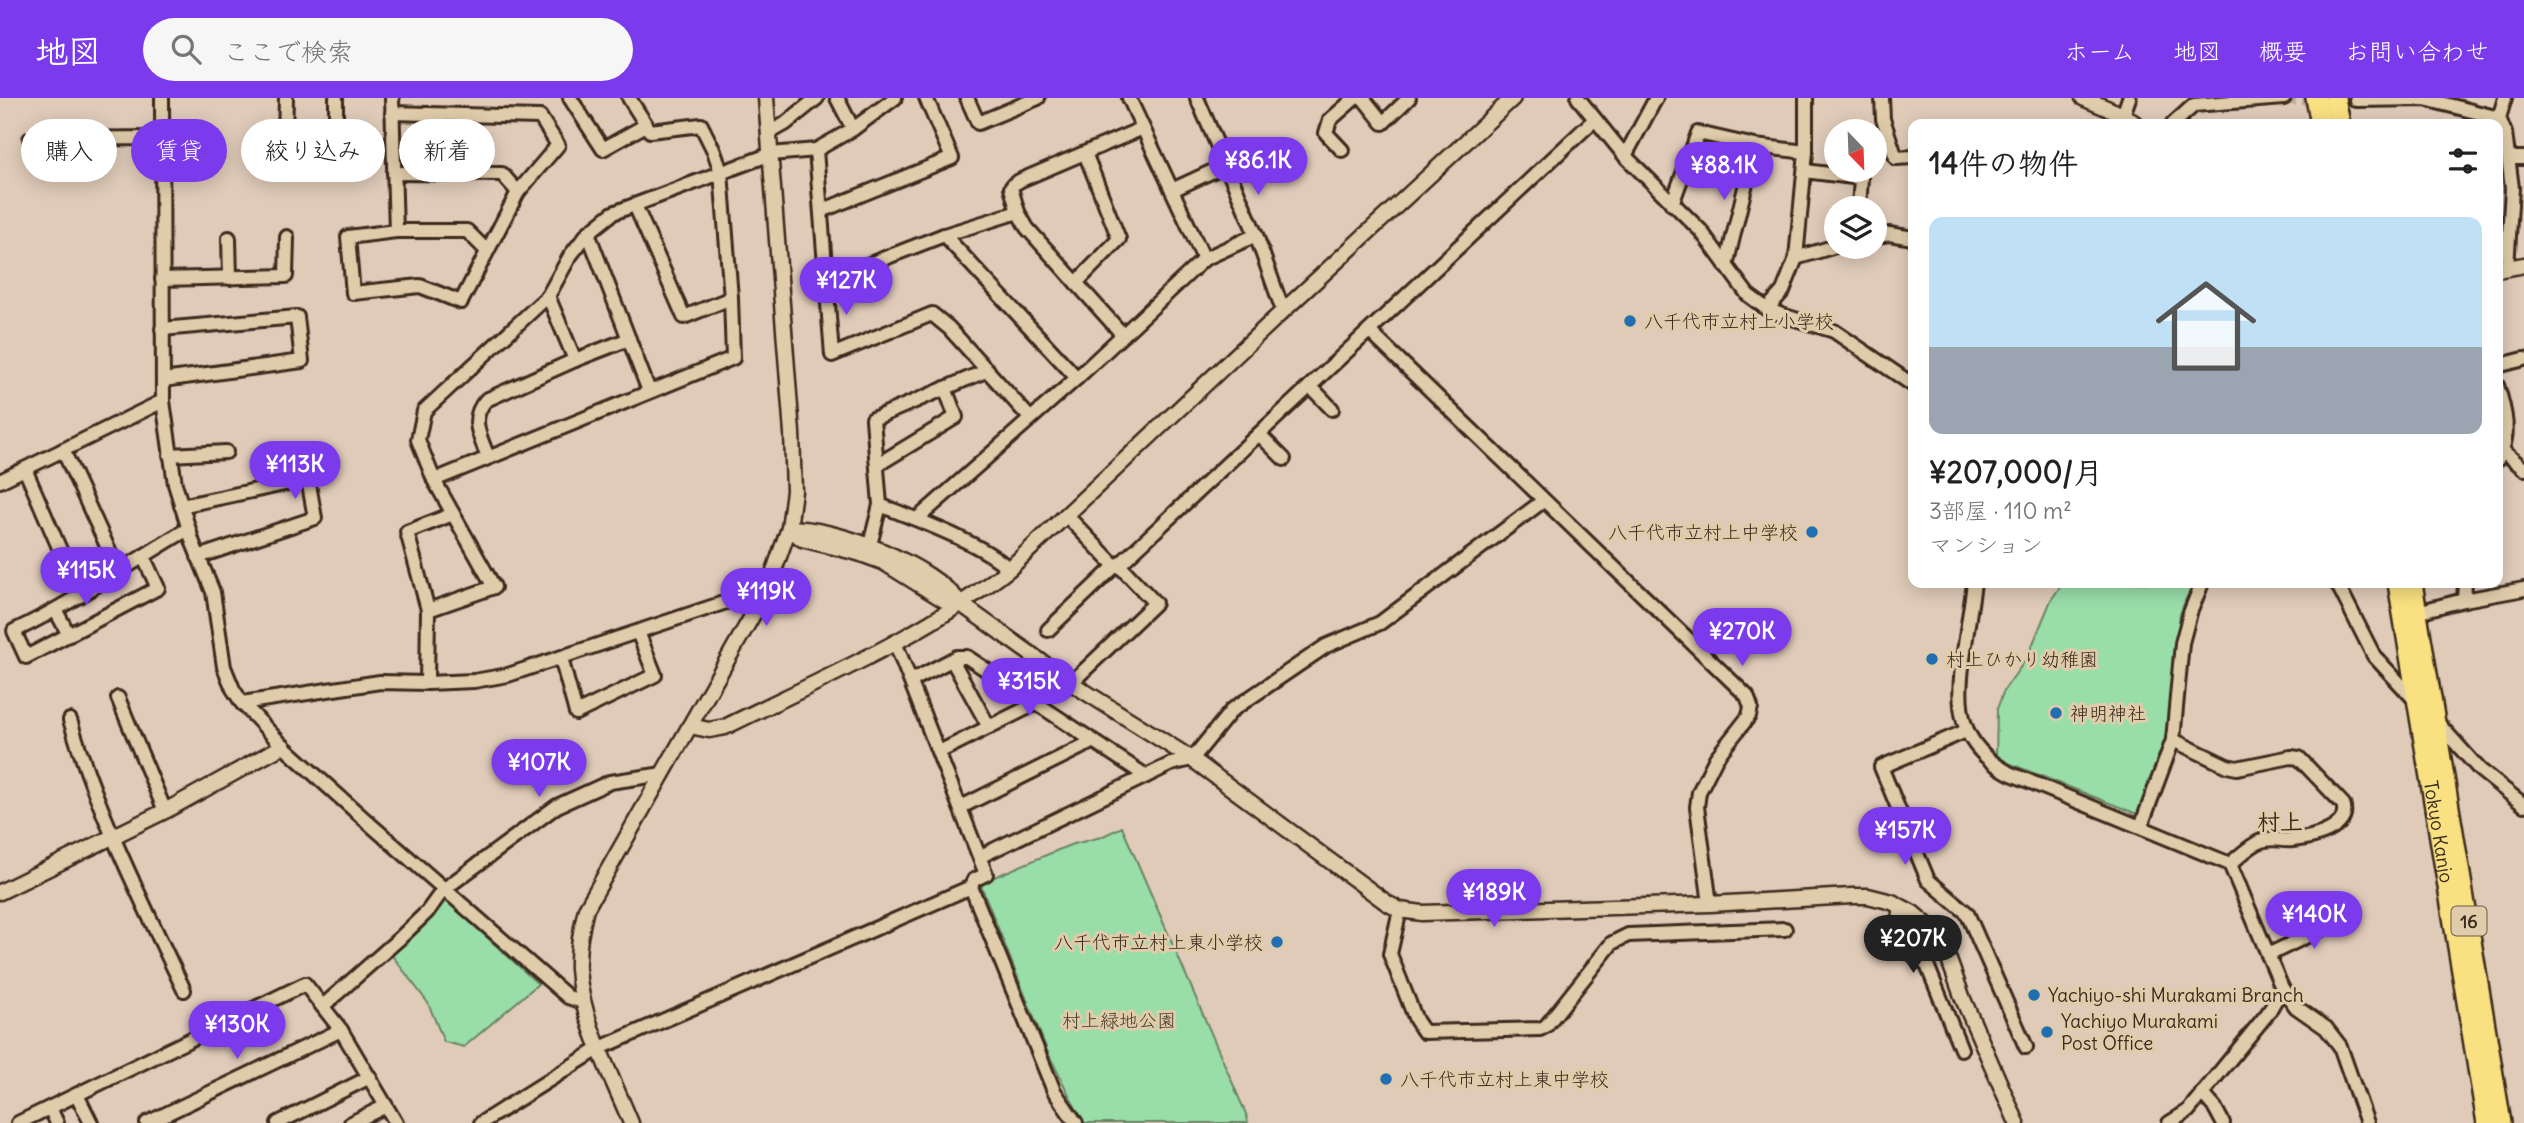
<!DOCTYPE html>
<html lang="ja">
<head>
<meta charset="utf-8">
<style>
  :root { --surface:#fff; --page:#f6f6f6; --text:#222; --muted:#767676; --line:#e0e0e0; --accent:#7c3aed }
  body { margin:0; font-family:Delius,"Klee One",sans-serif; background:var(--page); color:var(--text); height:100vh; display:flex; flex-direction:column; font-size:26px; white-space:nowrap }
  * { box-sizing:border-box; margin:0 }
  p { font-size:23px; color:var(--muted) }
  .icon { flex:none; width:38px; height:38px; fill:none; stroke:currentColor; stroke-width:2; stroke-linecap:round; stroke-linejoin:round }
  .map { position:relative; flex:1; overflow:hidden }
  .drawer { position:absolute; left:1908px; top:21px; width:595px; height:469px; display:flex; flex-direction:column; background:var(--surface); border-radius:14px; box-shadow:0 4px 18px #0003 }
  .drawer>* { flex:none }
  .hud { position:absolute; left:21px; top:21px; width:665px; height:63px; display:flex; gap:14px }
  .needle { width:46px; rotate:157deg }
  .fabs { position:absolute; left:1824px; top:21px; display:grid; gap:14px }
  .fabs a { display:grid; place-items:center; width:63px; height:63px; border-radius:50%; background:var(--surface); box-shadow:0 4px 18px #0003; font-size:35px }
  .price { position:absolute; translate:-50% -60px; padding:0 16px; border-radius:24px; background:var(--accent); color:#fff; font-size:23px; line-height:46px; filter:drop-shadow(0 2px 4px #0008) }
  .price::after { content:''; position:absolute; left:50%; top:42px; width:21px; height:16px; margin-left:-10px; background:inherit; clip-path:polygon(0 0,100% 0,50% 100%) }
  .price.selected { background:#222; color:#fff }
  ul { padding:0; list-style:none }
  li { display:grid; align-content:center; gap:14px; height:371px; padding:0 21px }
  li+li { border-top:2px solid var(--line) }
  li span { display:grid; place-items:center; height:217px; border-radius:14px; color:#555 }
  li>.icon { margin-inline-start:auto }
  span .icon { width:126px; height:126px; fill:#fffc; stroke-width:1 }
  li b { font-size:30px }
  h2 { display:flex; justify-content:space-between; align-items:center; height:84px; padding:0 21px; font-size:30px }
  .chip { padding:0 24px; border-radius:32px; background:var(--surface); box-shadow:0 4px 18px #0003; font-size:24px; line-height:63px }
  .chip.selected { background:var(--accent); color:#fff }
  header { display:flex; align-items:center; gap:42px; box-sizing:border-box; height:98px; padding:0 35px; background:var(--accent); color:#fff }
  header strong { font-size:33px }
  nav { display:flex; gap:38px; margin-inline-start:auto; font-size:24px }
  .search { width:490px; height:63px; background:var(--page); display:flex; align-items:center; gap:18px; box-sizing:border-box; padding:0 24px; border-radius:38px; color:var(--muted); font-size:26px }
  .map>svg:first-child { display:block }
</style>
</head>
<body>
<header>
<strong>地図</strong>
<div class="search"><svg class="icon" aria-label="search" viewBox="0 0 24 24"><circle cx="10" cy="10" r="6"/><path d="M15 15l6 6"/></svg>ここで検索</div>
<nav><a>ホーム</a><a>地図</a><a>概要</a><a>お問い合わせ</a></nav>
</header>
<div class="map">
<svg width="2524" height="1025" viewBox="0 0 2524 1025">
  <rect width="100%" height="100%" fill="#e0cbb9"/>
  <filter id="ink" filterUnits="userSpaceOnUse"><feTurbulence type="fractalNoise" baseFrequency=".0143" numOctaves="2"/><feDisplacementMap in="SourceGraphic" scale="14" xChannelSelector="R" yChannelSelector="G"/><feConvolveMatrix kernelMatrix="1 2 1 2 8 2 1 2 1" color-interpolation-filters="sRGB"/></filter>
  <g filter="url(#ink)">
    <g fill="#99dda9" stroke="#6a8464" stroke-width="2">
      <polygon points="2063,485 2196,485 2187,498 2180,516 2169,631 2140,715 2137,716 1996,660 1997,611 2004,592 2027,560 2051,502"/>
      <polygon points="1122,729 1246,1016 1248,1025 1083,1025 1049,957 980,785 1070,747 1101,739"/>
      <polygon points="443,799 538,886 464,949 444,944 428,905 391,856"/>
    </g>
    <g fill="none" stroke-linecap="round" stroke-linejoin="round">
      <polyline stroke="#bfab9a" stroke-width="12" stroke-dasharray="12 6" stroke-linecap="butt" points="2284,1 2356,2"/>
      <g stroke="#3b2a1e" stroke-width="18">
        <g id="minor">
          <polyline points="162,0 163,303 175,386 193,445 213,494 224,569 233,591 242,605 283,648 372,728 568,899 583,904"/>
          <polyline points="286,0 285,38 336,38 336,0"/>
          <polyline points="392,0 396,133"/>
          <polyline points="570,0 603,51 646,27"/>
          <polyline points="837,0 853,31"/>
          <polyline points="967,0 978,25 1038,0"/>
          <polyline points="1129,0 1204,161"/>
          <polyline points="1197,0 1256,137 1283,213"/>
          <polyline points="1363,0 1383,25 1409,0"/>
          <polyline points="1578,0 1625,58 1701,133 1748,197 1767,211 1782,217 1834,233 1913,287"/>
          <polyline points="1882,0 1883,21 1896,60 1913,59"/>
          <polyline points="2505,0 2499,20 2505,35 2512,90 2507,170"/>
          <polyline points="2356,2 2425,1 2499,20"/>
          <polyline points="392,15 540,19 558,47 518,94 461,204 420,188 353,195 348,139 396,133 467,133 487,153"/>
          <polyline points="2123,17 2129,0"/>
          <polyline points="2173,26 2194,7 2284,0"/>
          <polyline points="769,35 785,26 817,0"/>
          <polyline points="30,41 162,40"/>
          <polyline points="816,52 832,257 932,216 949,230 1030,320"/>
          <polyline points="1342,52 1326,35 1330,22 1355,0"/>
          <polyline points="1625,58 1656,0"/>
          <polyline points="2510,60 2524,60"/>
          <polyline points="1805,73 1861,80 1859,110"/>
          <polyline points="394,75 502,76 518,94"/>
          <polyline points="1172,92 1226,67"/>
          <polyline points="1672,106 1698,35 1755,48 1806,54"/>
          <polyline points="635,107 684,219 731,200"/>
          <polyline points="821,113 952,60 926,0"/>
          <polyline points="588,135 649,293"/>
          <polyline points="944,137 1077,280"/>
          <polyline points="1874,139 1889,136 1913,140"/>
          <polyline points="229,140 230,180"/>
          <polyline points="1796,160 1836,148"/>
          <polyline points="1726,168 1755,48"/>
          <polyline points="162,181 286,178 287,139"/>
          <polyline points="826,183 944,137 1018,114"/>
          <polyline points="1076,185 1119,141 1085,55"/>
          <polyline points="1767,211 1783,193 1796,160 1806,54 1806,0"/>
          <polyline points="162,231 297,219 302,263 163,282"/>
          <polyline points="1369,233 1747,598 1751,609 1749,618 1716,660 1699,694 1697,709 1710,806"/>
          <polyline points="1123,237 1027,130 1018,114 1011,90 1014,86 1021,82 1143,30"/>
          <polyline points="575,262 629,241"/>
          <polyline points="2497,268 2524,261"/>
          <path d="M2497 287C2505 312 2512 338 2497 362"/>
          <polyline points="1310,288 1332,311"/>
          <polyline points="1259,336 1284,361"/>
          <polyline points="63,352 118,472"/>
          <polyline points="2503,353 2524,371"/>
          <polyline points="170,357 226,354"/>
          <path d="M488 359C480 338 469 321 486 302L575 262 548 198"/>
          <polyline points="877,367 956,319 945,290"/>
          <polyline points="25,371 80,498"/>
          <polyline points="434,382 733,260 731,200 721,74 714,53 701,27 650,33 629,0"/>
          <polyline points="0,383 163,303"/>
          <path d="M880 407C915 421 984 446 1009 471"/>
          <polyline points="181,408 308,381 315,420 198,459"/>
          <polyline points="917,421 1077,280 1204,161 1256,137"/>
          <polyline points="870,447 880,407 873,321 988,272"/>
          <path d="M143 458 158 490 26 559 14 533C75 504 130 465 188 431"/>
          <path d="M1974 485C1971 508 1967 531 1964 554 1956 608 1957 646 2009 675L2230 766 2282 890 2296 909 2326 930 2340 948 2367 1025"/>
          <polyline points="2337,485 2374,558 2416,603"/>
          <polyline points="2464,502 2465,485"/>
          <polyline points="428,512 494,489 434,382 418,342 424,313 548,198 570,158 588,135 613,115 771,56 816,52 853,31 895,0"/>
          <polyline points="56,513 69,537"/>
          <polyline points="2417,514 2464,502 2524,491"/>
          <polyline points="1048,532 1115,468 1066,417"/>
          <polyline points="561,560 576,615 655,577 638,534"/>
          <polyline points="952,562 989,629"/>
          <polyline points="911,583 957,559 967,559 1146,678"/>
          <polyline points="427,585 428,512 407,434 453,416"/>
          <polyline points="1071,585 1155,505 1119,467 1594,22"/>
          <polyline points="118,600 165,713"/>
          <polyline points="242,605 380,584 427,585 474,583 508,577 768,490"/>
          <path d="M70 622C98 716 142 803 184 892"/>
          <polyline points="2436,623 2480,672 2524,707"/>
          <polyline points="1966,633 1881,669 1928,782 1967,815 2026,949"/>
          <path d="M2173 642 2227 668 2237 670 2291 659 2299 660 2343 706C2352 731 2312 740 2293 742 2281 744 2276 738 2261 743 2249 748 2240 758 2230 766"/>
          <polyline points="939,654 1037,605"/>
          <polyline points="961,709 1094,643"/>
          <polyline points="2141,728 2173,642 2182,545 2190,515 2202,485"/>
          <polyline points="981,758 1171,666 1192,661 1232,612 1326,548 1380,525 1543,403"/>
          <polyline points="971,789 1054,993 1076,1025"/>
          <polyline points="1901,809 1896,831 1898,839 1903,849 1927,867 1961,951"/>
          <polyline points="1400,812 1390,856 1416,922 1424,934 1540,931 1546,928 1612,845 1628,837 1785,831"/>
          <polyline points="2268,857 2346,819"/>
          <polyline points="324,907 400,840 427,814 443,792 557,708 610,684 663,676"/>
          <polyline points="2202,995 2215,1010 2223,1025"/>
          <polyline points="77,997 91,1025"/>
          <polyline points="50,1010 57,1025"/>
          <polyline points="18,1025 305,886 341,932 396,1025"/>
          <polyline points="147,1025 341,932"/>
          <polyline points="278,1025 370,979"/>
          <polyline points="351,1025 386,1008"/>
          <polyline points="481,1025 600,950 971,789 974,782 986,776 895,544"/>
          <polyline points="2169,1025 2188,1013 2268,915 2282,890"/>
        </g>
      </g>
      <g stroke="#3b2a1e" stroke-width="19">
        <g id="tertiary">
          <polyline points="2083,0 2123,17 2136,26"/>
          <polyline points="2497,172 2524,167"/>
          <path d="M789 430C838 430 931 466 961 506L1071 585 1192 661 1387 805 1400 812 1422 815 1710 806 1852 798H1868L1892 804 1913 815 1926 826 1945 851 1963 901 2017 1025"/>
          <polyline points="789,430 802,441 858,455 883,464 944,502 961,506"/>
          <path d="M690 628 709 632 725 629C822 581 924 538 1009 471L1283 213 1513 0"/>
          <polyline points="0,794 165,713 283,648"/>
          <path d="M631 1025C612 978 581 922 578 871 577 850 581 831 586 811L768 490 789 430 794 393 792 335 766 0"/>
        </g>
      </g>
      <g stroke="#3b2a1e" stroke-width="24">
        <g id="trunk">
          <polyline points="2316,0 2321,26"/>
          <polyline points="2335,0 2340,26"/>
          <path id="s1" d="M2398 485 2487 1025"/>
          <polyline points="2412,485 2501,1025"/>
        </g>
      </g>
      <use href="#minor" stroke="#e0ccaa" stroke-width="12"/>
      <use href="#tertiary" stroke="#e0ccaa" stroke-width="14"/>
      <use href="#trunk" stroke="#f9e181" stroke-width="19"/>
    </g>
  </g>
  <g fill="#1f6fb2" stroke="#e0ccaa" stroke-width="2.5">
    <circle cx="1630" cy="223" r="7"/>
    <circle cx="1812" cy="434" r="7"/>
    <circle cx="1932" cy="561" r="7"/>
    <circle cx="2056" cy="615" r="7"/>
    <circle cx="1277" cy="844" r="7"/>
    <circle cx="2034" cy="897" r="7"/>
    <circle cx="2047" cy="934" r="7"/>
    <circle cx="1386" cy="981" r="7"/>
  </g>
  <g text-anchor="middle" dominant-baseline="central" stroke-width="6" stroke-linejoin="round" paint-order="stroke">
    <rect fill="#e0ccaa" stroke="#6c5b48" stroke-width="2" x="2451.5" y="808.5" width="35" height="29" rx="5"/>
    <g font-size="18" font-weight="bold" fill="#3b2a1e">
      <text x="2469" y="823">16</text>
    </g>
    <g font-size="19" fill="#3b2a1e" stroke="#e0ccaa" text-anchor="start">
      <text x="1644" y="223">八千代市立村上小学校</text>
      <text x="1798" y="434" text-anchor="end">八千代市立村上中学校</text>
      <text x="1946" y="561">村上ひかり幼稚園</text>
      <text x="2070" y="615">神明神社</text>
      <text x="1263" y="844" text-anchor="end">八千代市立村上東小学校</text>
      <text x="2048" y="897">Yachiyo-shi Murakami Branch</text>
      <text x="2061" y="923">Yachiyo Murakami<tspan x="2061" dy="22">Post Office</tspan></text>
      <text x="1400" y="981">八千代市立村上東中学校</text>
    </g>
    <g font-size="19" fill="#3b2a1e" stroke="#e0ccaa">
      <text stroke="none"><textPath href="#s1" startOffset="252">Tokyo Kanjo</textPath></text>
    </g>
    <g font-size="19" fill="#443c2c" stroke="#e0ccaa">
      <text x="1119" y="922">村上緑地公園</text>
    </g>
    <g font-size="23" font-weight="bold" fill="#3b2a1e" stroke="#e0ccaa">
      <text x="2280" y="723">村上</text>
    </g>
  </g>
</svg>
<div class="fabs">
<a><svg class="needle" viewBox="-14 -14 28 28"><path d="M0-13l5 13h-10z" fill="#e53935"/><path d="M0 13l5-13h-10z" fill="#767676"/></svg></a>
<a><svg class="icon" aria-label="layers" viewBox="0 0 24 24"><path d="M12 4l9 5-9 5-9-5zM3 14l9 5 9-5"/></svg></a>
</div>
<b class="price" style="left:1258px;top:99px">¥86.1K</b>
<b class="price" style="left:1724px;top:104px">¥88.1K</b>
<b class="price" style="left:846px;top:219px">¥127K</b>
<b class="price" style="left:295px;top:403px">¥113K</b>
<b class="price" style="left:86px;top:509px">¥115K</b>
<b class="price" style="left:766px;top:530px">¥119K</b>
<b class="price" style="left:1742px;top:570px">¥270K</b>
<b class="price" style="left:1029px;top:620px">¥315K</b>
<b class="price" style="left:539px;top:701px">¥107K</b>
<b class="price" style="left:1905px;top:769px">¥157K</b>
<b class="price" style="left:1494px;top:831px">¥189K</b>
<b class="price" style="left:2314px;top:853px">¥140K</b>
<b class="price selected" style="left:1913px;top:877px">¥207K</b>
<b class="price" style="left:237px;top:963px">¥130K</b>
<div class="hud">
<a class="chip">購入</a>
<a class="chip selected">賃貸</a>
<a class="chip">絞り込み</a>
<a class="chip">新着</a>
</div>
<section class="drawer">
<h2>14件の物件<svg class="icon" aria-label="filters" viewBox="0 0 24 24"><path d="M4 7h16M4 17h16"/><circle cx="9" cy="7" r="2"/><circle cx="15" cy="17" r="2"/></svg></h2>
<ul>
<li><span style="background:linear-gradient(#bfe0f5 60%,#9aa5b1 0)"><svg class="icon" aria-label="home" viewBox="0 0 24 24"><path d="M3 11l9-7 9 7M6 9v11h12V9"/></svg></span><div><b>¥207,000/月</b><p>3部屋 · 110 m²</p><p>マンション</p></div></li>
</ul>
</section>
</div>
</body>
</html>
